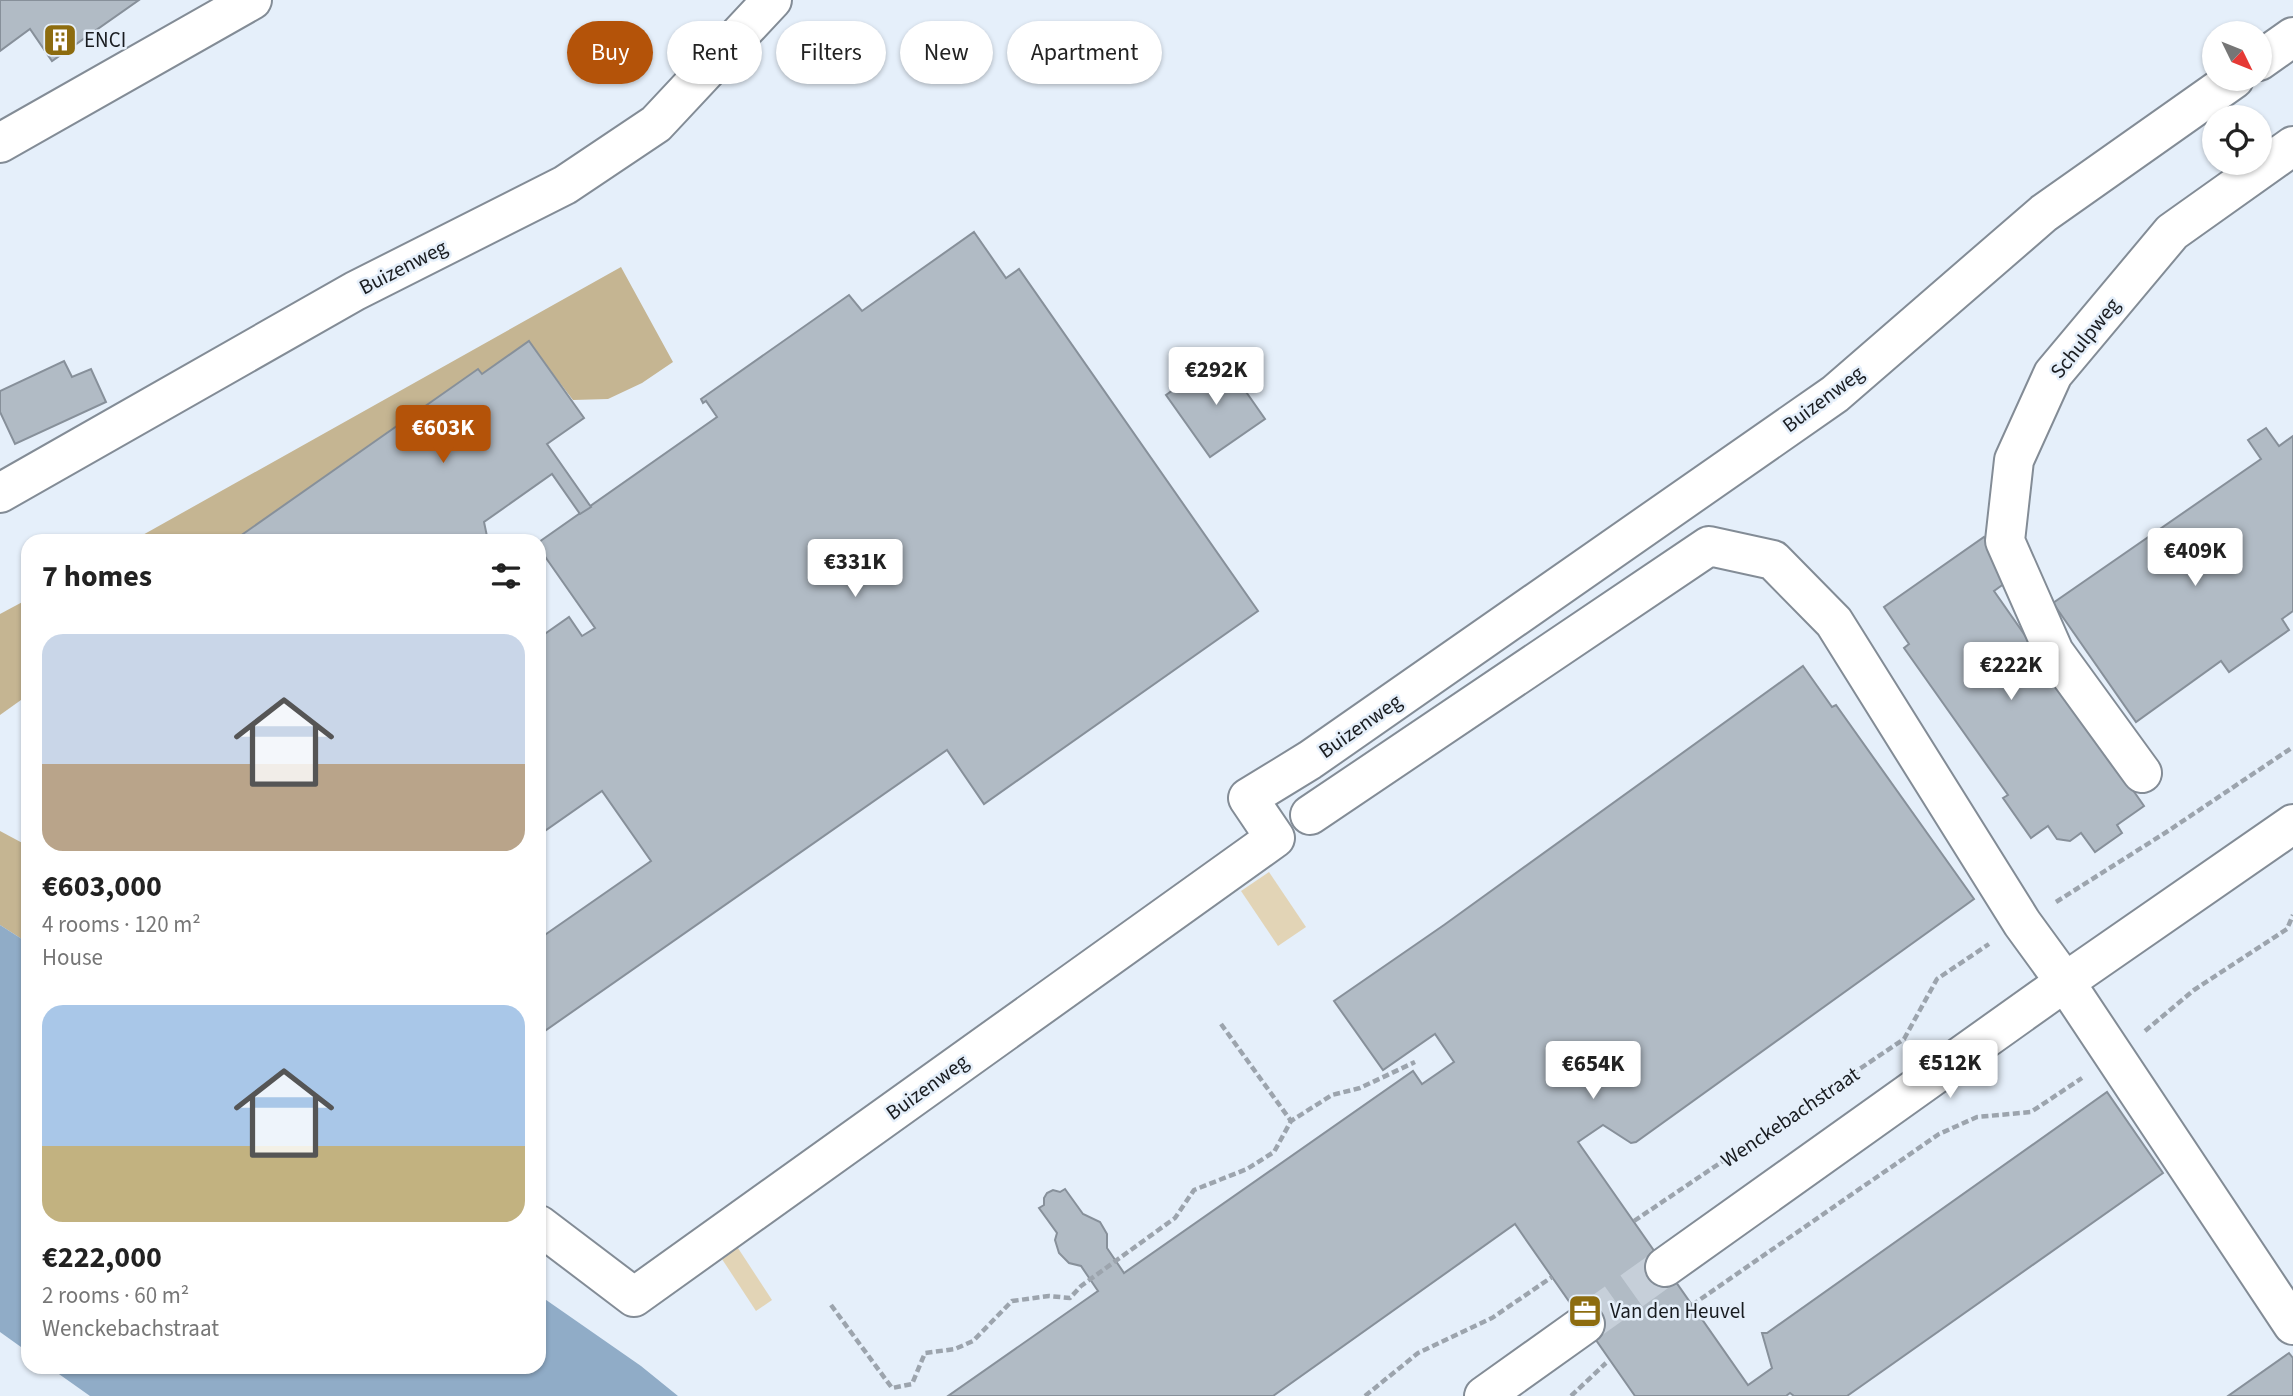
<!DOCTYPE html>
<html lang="en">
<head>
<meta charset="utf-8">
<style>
  :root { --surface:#fff; --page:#f6f6f6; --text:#222; --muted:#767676; --accent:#b45309 }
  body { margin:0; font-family:"Source Sans 3",sans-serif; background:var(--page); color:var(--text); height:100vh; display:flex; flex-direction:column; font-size:26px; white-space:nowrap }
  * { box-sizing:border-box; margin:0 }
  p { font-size:23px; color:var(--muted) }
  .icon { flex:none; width:38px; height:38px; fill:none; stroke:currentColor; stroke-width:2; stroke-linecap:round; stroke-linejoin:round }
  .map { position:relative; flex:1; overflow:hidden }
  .side { position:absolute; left:21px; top:534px; width:525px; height:840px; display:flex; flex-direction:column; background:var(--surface); border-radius:21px; box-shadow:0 2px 5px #0004 }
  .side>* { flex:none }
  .top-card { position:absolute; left:567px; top:21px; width:665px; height:63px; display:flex; gap:14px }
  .needle { width:46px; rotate:133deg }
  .tools { position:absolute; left:2202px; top:21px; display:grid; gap:14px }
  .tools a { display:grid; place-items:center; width:70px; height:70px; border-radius:50%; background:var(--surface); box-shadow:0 2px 5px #0004; font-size:35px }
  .price { position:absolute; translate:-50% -60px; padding:0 16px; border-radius:7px; background:#fff; color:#222; font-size:23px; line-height:46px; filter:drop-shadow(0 2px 4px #0008) }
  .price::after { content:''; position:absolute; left:50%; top:42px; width:21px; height:16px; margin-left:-10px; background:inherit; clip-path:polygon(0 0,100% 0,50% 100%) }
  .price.selected { background:var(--accent); color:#fff }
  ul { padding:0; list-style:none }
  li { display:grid; align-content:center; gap:14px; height:371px; padding:0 21px }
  li span { display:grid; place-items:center; height:217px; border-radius:21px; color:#555 }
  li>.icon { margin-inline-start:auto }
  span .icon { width:126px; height:126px; fill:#fffc; stroke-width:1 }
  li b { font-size:30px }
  h2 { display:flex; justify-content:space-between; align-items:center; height:84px; padding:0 21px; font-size:30px }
  .chip { padding:0 24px; border-radius:32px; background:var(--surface); box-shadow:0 2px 5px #0004; font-size:24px; line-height:63px }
  .chip.selected { background:var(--accent); color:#fff }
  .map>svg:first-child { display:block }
</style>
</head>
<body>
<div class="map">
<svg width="2293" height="1396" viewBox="0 0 2293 1396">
  <rect width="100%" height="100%" fill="#e5effa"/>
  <g fill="#e2d4b6">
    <polygon points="1269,872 1306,927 1278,946 1241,891"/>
    <polygon points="736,1245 772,1300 756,1311 720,1256"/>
  </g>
  <g fill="#c5b592">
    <polygon points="621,267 673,362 642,383 608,399 573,400 530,344 249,541 132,541"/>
    <polygon points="28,599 28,695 0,715 0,614"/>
    <polygon points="0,831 28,846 28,943 0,925"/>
  </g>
  <g fill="#90acc7">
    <polygon points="0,925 28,943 28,1352 0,1332"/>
    <polygon points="539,1295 641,1366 678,1396 90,1396 49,1367 539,1367"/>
  </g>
  <g fill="#b1bbc5" stroke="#87909a" stroke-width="2">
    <polygon points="0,0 139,0 52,61 30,29 0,51"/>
    <polygon points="974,232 1006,278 1019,269 1258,611 984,804 947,750 539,1035 539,939 651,861 602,791 539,835 539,638 569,617 582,636 595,628 539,548 539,542 717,417 706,401 703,403 701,399 849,295 862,311"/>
    <polygon points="529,341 584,418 547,444 591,507 580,514 552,474 484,522 488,541 233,541 478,369 482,374"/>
    <polygon points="1221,356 1265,419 1210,457 1166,395"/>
    <polygon points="64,361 72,377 91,369 106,402 15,444 0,412 0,391"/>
    <polygon points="2266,428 2279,446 2293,436 2293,611 2282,619 2289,630 2229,672 2221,661 2136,722 2053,603 2261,459 2248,440"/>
    <polygon points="1984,537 2012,578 1994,591 2144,806 2117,825 2122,833 2095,852 2081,833 2070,841 2057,839 2048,826 2031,838 2003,798 2008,795 1904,648 1909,644 1884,607"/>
    <polygon points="1803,666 1832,707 1836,705 1974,899 1636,1142 1631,1143 1603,1125 1578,1142 1748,1385 1772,1368 1762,1333 1767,1333 2107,1092 2163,1173 1847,1396 1794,1396 1790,1393 1786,1396 1635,1396 1515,1224 1273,1396 948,1396 1098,1291 1081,1266 1069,1263 1059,1253 1055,1240 1057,1233 1039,1208 1044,1205 1044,1198 1047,1193 1053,1190 1060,1192 1065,1189 1083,1214 1100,1222 1107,1234 1107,1248 1124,1273 1413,1071 1422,1084 1454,1062 1435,1034 1383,1070 1334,1001 1444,925"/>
    <polygon points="2289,1353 2293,1358 2293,1396 2228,1396"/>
  </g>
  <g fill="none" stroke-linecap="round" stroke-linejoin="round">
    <polyline stroke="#c6cfd9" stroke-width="38" stroke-dasharray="38 19" stroke-linecap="butt" points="1585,1324 1665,1267"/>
    <g stroke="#838c96" stroke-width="42">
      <g id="minor">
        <polyline points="2259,61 2293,37"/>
        <polyline points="0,143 252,0"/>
        <polyline points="0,493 355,291 565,185 656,124 772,0"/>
        <polyline points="2142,773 2054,652 2005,541 2014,460 2053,374 2172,232 2293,146"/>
        <polyline points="1310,815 1709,546 1773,560 1834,622 2022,923 2065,982 2293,1325"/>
        <polyline points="539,1225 634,1297 1275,838 1248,798 1310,760 1835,394 2044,213 2234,79"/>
        <polyline points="1665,1267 2065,982 2293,824"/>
        <polyline points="1484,1396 1585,1324"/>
      </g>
    </g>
    <g stroke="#9ca4ad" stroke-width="4.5" stroke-dasharray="7 3.5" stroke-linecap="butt">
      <polyline points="2056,902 2168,831 2293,747"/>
      <polyline points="1221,1024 1291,1121"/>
      <polyline points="2145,1031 2194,990 2287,929 2293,915"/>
      <polyline points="1634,1221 1904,1039 1937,979 1989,944"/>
      <polyline points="831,1305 892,1388 912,1384 925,1353 955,1349 973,1341 1012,1301 1049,1296 1070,1298 1081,1286 1175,1218 1194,1190 1247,1169 1274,1152 1291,1121 1332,1095 1360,1088 1415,1062"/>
      <polyline points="1692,1305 1939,1134 1977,1117 2031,1112 2082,1078"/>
      <polyline points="1365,1396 1418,1353 1492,1318 1552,1277"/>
      <polyline points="1571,1396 1606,1363"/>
    </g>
    <use href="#minor" stroke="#fff" stroke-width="38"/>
  </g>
  <defs>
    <g id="building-square" transform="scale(1.75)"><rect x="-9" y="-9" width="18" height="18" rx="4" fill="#8d6c0f" stroke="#e5effa"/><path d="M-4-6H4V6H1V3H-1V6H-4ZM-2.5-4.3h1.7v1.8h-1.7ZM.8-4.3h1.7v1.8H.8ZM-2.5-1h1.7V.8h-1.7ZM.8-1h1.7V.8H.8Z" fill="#fff"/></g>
    <g id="office-square" transform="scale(1.75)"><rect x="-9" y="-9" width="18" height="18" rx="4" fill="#8d6c0f" stroke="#e5effa"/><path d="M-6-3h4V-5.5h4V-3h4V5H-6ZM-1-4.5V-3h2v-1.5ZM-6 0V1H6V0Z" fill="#fff"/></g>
  </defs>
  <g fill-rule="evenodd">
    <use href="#building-square" x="60" y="40"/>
    <use href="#office-square" x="1585" y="1311"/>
  </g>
  <g text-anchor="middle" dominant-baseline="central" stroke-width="5" stroke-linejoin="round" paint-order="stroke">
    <g font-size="21" fill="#191c20" stroke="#e5effa" text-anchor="start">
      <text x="84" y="40">ENCI</text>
      <text x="1610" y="1311">Van den Heuvel</text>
    </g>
    <g font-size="21" fill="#191c20" stroke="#e5effa">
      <text transform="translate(403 267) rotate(-27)">Buizenweg</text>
      <text transform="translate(2085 338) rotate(-51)">Schulpweg</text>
      <text transform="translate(1823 399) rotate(-37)">Buizenweg</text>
      <text transform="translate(1360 726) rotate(-35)">Buizenweg</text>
      <text transform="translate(927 1087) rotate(-36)">Buizenweg</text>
      <text transform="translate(1790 1117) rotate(-34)">Wenckebachstraat</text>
    </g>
  </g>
</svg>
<div class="tools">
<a><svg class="needle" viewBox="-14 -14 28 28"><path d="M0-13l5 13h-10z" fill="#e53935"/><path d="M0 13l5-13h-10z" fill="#767676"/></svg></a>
<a><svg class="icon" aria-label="locate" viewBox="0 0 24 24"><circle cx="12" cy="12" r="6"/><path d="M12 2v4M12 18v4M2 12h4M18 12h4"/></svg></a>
</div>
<b class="price" style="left:1216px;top:407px">€292K</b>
<b class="price selected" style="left:443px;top:465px">€603K</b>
<b class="price" style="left:2195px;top:588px">€409K</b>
<b class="price" style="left:855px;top:599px">€331K</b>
<b class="price" style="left:2011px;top:702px">€222K</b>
<b class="price" style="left:1950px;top:1100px">€512K</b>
<b class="price" style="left:1593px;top:1101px">€654K</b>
<div class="top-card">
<a class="chip selected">Buy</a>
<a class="chip">Rent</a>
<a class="chip">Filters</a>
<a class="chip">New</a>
<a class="chip">Apartment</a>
</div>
<section class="side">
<h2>7 homes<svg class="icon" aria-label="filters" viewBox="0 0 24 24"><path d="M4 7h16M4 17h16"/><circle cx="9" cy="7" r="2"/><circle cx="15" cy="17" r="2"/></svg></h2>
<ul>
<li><span style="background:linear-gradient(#c9d6e8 60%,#b9a48a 0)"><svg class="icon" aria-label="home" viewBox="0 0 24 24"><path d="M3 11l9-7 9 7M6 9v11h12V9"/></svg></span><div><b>€603,000</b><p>4 rooms · 120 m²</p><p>House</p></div></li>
<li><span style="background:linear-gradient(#a9c7e8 65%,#c2b280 0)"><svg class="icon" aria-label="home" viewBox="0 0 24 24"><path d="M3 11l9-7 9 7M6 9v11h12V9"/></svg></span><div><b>€222,000</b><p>2 rooms · 60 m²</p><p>Wenckebachstraat</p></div></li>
</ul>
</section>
</div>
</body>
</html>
